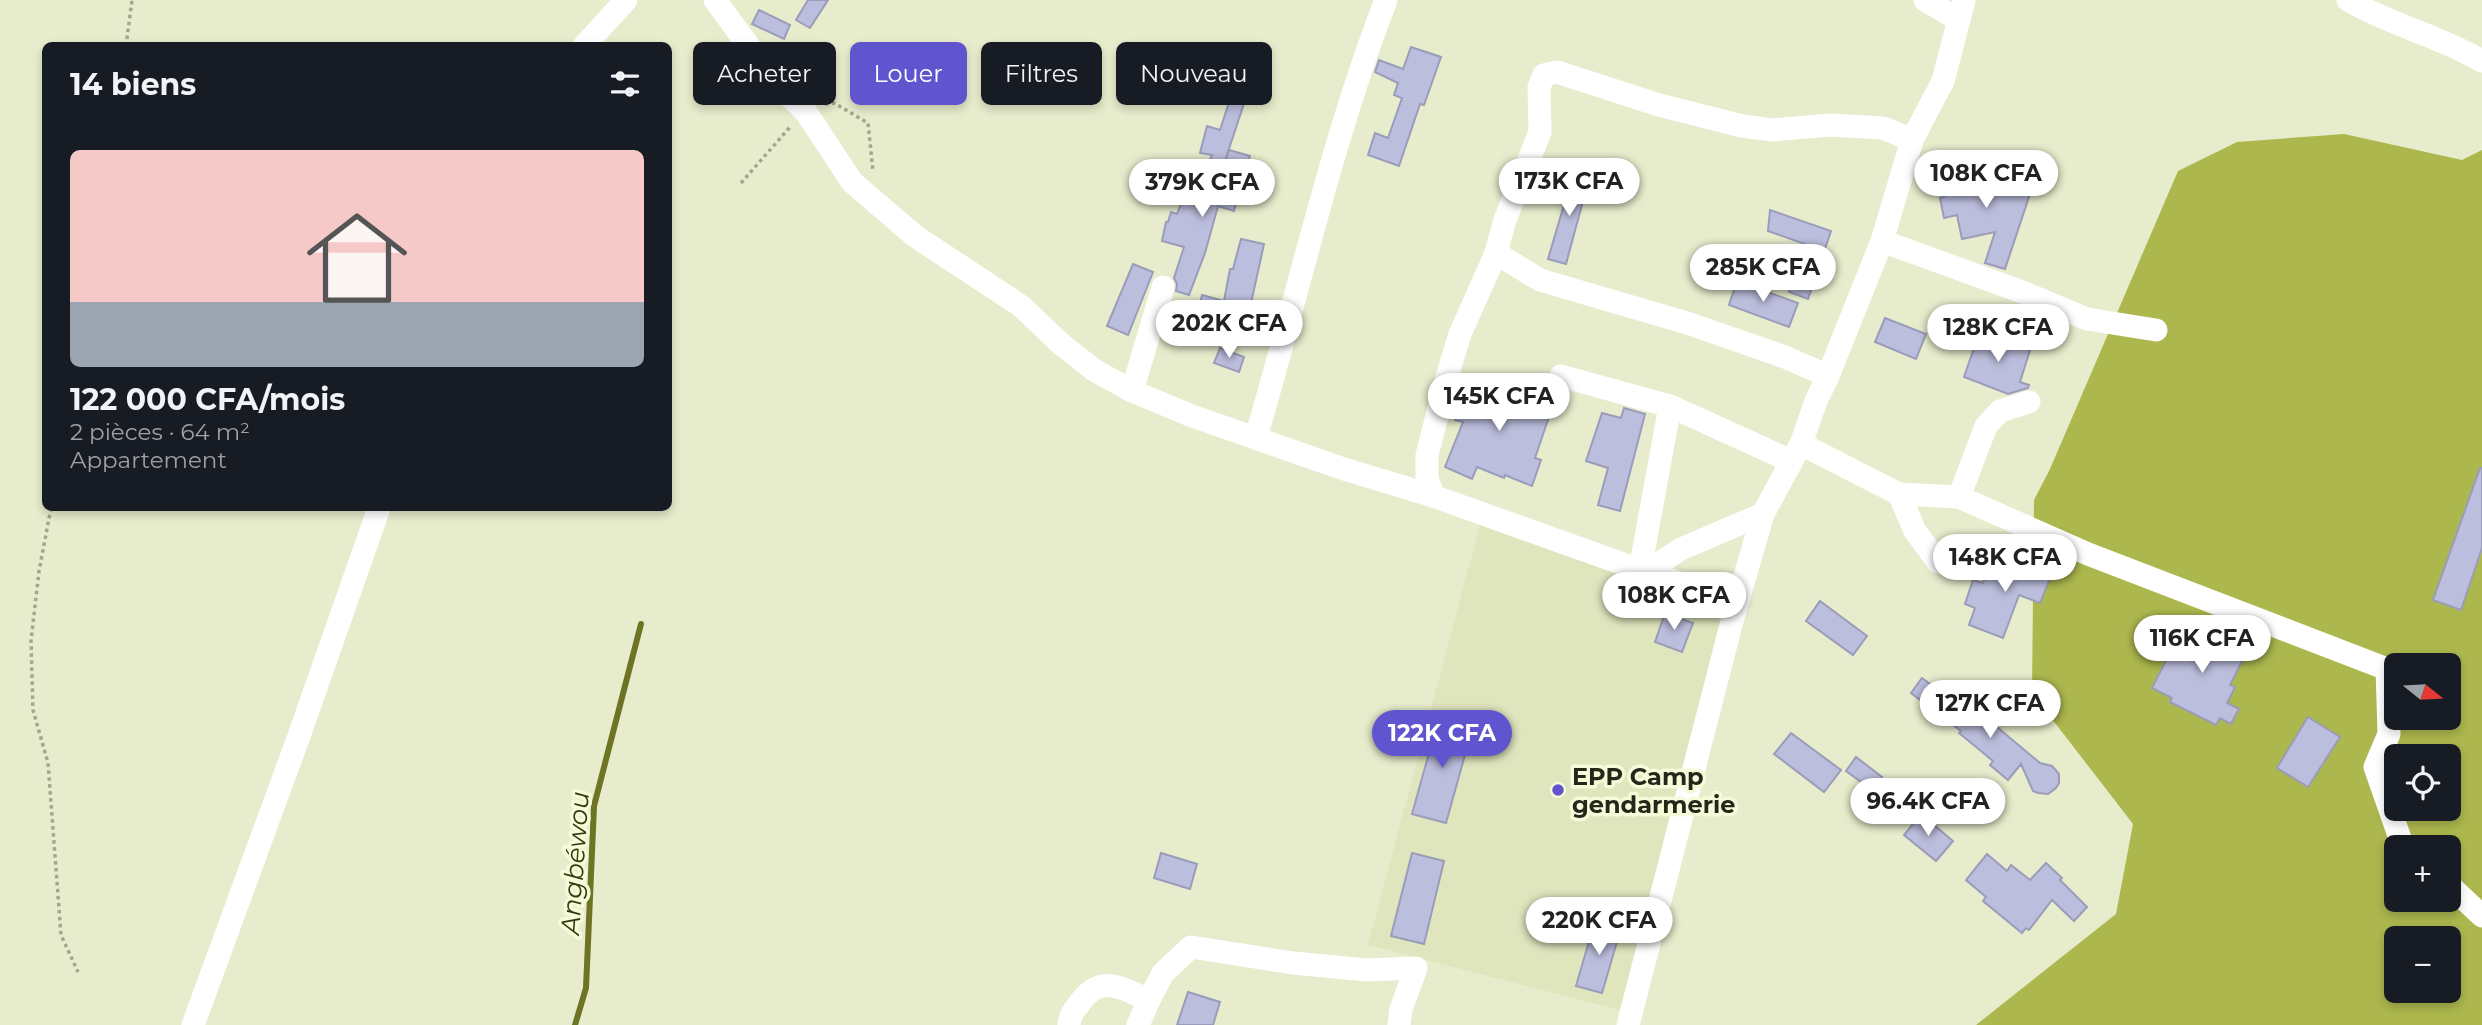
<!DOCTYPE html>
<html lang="fr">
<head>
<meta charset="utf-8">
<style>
  :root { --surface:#171b24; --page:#20242c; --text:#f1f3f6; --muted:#9ea1a6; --accent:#6055ce }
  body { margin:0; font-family:Montserrat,sans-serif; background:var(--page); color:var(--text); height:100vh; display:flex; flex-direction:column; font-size:26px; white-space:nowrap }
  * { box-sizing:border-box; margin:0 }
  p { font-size:23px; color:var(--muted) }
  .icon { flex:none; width:38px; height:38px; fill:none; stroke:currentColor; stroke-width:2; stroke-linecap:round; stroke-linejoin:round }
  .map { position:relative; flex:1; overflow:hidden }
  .sheet { position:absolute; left:42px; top:42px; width:630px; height:469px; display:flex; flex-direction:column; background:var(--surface); border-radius:10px; box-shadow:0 4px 10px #0003 }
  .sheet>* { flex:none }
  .guide { position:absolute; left:693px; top:42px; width:665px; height:63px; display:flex; gap:14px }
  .needle { width:46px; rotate:108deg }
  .tools { position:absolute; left:2384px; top:653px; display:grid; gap:14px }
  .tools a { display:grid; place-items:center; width:77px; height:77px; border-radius:10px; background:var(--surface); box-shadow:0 4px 10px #0003; font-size:35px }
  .price { position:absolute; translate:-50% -60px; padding:0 16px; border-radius:24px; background:#fff; color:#222; font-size:23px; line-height:46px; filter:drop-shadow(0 2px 4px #0008) }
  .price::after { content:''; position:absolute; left:50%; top:42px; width:21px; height:16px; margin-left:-10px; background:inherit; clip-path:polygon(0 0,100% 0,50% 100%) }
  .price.on { background:var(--accent); color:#fff }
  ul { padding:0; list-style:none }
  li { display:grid; align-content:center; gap:14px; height:371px; padding:0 28px }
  li span { display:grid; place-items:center; height:217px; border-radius:10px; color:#555 }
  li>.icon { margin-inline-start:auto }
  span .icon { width:126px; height:126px; fill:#fffc; stroke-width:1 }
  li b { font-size:30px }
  h2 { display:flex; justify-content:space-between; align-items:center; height:84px; padding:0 28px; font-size:30px }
  .tag { padding:0 24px; border-radius:10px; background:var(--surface); box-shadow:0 4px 10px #0003; font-size:24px; line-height:63px }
  .tag.on { background:var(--accent); color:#fff }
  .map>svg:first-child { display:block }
</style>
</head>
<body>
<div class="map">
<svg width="2482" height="1025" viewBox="0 0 2482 1025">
  <rect width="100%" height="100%" fill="#e7eccc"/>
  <polygon fill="#dfe5bd" points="1480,525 1701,597 1722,624 1628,1012 1368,945"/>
  <path fill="#acb74e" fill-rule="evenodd" d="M2344 134 2462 160 2482 150V1025H1976L2116 914 2133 824 2032 693 2034 500 2050 469 2178 171 2237 142ZM2396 665H2448V718H2396ZM2396 756H2448V808H2396ZM2396 847H2448V900H2396ZM2396 938H2448V990H2396Z"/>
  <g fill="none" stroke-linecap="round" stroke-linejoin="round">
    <polyline stroke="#6d7524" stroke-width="6" points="575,1025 586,988 594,806 641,624"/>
  </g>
  <g fill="#bcbedd" stroke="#9a9cb9" stroke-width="2">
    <polygon points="808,0 828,0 810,28 796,20"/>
    <polygon points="759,10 790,25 784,39 752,24"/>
    <polygon points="1411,47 1441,57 1424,105 1420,104 1399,166 1368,155 1375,133 1388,138 1402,98 1394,95 1398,83 1375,72 1379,60 1403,69"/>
    <polygon points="1246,50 1260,55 1223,167 1209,162 1212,155 1200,153 1207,126 1220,130"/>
    <polygon points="1229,150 1250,156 1234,211 1218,206 1205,253 1189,295 1176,291 1177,284 1174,278 1184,247 1162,241 1166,222 1168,222 1171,212 1177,214 1188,184 1216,193"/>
    <polygon points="1960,170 2006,183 2007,180 2032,188 2005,269 1985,263 1995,232 1962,239 1957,215 1944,218 1940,198 1944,197 1931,173 1956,181"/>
    <polygon points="1574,171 1590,175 1566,264 1548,259"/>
    <polygon points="1770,210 1831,231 1808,299 1789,292 1805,244 1768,231"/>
    <polygon points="1241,239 1264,244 1248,317 1236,314 1234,325 1197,316 1202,295 1224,301 1230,269 1233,269"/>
    <polygon points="1133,264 1153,272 1128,335 1107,326"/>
    <polygon points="1737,281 1798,303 1789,327 1729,305"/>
    <polygon points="1885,318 1926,334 1916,359 1875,342"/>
    <polygon points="1980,331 2030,350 2020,382 2029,385 2028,388 2008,394 1964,377"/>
    <polygon points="1220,348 1244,357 1239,372 1214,363"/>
    <polygon points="1464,380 1517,394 1519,391 1554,402 1535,458 1541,460 1532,486 1505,475 1504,478 1477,467 1472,479 1445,467 1463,422 1455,420"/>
    <polygon points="1624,408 1645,414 1620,511 1598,505 1608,468 1586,461 1602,413 1621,418"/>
    <polygon points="2480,468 2482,468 2482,548 2461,610 2433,600"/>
    <polygon points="2004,555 2052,573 2040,603 2019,595 2003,638 1969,625 1975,608 1965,604 1973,580 1983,583 1991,563 2000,567"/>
    <polygon points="1820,601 1867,636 1853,655 1806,621"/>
    <polygon points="1665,613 1693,623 1682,652 1655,642"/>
    <polygon points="2185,623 2232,646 2235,640 2249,647 2230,685 2235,687 2227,703 2239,709 2231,724 2220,718 2216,725 2170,702 2172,698 2152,688"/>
    <polygon points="1922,678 1973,716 1978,711 2040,763 2052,766 2059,774 2059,783 2056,788 2048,794 2038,793 2033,791 2021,764 2008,780 1990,765 1993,761 1959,733 1961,731 1911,693"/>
    <polygon points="1439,717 1473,726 1446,823 1412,814"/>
    <polygon points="2308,717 2340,737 2308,787 2277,768"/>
    <polygon points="1791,733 1841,770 1824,792 1774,754"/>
    <polygon points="1856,757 1882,777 1872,790 1846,771"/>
    <polygon points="1921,814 1953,841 1936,861 1904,835"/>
    <polygon points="1161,853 1197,864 1190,889 1154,878"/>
    <polygon points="1412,853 1444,861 1424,944 1391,936"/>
    <polygon points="1987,854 2007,871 2011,865 2030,880 2046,863 2062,878 2060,880 2087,907 2074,921 2052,900 2029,930 2026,928 2022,933 1983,901 1986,897 1966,880"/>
    <polygon points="1595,921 1621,928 1602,993 1576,986"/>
    <polygon points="1188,992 1220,1002 1213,1025 1177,1025"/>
  </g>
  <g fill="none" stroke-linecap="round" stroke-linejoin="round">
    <g stroke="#a2a68d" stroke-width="3.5" stroke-dasharray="3.5 3.5" stroke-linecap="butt">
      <polyline points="126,46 132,0"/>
      <polyline points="825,104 834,103 868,123 873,171"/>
      <polyline points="741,183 791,126"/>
      <polyline points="51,508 39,571 31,641 33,710 48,763 61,935 78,972"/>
    </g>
    <g stroke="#fff" stroke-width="23">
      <polyline points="715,0 775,82 806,112 852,182 915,236 1021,306 1061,344 1094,370 1132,391 1192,416 1344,469 1433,496 1640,570 1737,602"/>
      <polyline points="1925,0 1959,20"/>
      <path d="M2348 0C2391 25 2439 36 2482 61"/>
      <polyline points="584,46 626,0"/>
      <polyline points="1882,241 2025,293 2087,319 2156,330"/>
      <polyline points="1561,376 1670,406 1791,461"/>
      <polyline points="1828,376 1785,357 1687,323 1540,280 1496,253 1505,220 1540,132 1539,87 1544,75 1557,72 1659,105 1742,126 1773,130 1830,125 1883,128 1912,140"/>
      <polyline points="1132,391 1163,287"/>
      <path d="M1256 437C1299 292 1331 142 1386 0"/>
      <polyline points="1801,444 1899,494 1959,497 2088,554 2387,669 2389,734 2375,767 2402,844 2405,847"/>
      <polyline points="1899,494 1915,531 1938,562 1961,566"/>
      <polyline points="1433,496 1427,478 1427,455 1446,380 1460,334 1496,253"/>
      <polyline points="1959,497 1986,426 2000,411 2029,402"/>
      <polyline points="1640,570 1670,406"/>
      <polyline points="1646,572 1681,549 1763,514"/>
      <polyline points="2448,884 2482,916"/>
      <polyline points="1149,1000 1163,973 1191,947 1293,963 1367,970 1416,968 1401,1009 1399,1025"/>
      <polyline points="193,1025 299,736 379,508"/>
      <path d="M1069 1025C1070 1014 1075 1009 1082 1000 1103 974 1123 989 1149 1000L1138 1025"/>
      <polyline points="1628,1025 1732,621 1763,514 1801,444 1816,401 1828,376 1882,241 1912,140 1943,81 1964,0"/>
    </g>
  </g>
  <circle fill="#6055ce" stroke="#f5fad9" stroke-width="2.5" cx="1558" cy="790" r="7"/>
  <g text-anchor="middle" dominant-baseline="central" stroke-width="7" stroke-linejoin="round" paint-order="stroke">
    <g font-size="24" font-weight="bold" fill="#25271b" stroke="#f5fad9" text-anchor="start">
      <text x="1572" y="776">EPP Camp<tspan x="1572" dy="28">gendarmerie</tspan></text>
    </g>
    <g font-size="26" font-style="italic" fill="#34390c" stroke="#f5fad9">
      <text transform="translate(575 863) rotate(-86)">Angbéwou</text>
    </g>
  </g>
</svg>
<div class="tools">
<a><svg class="needle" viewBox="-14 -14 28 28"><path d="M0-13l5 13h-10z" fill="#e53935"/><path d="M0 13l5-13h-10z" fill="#9ea1a6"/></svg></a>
<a><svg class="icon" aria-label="locate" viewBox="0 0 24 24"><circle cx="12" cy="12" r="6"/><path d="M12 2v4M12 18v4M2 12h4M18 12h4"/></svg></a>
<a>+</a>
<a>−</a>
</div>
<b class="price" style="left:1986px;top:210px">108K CFA</b>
<b class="price" style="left:1569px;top:218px">173K CFA</b>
<b class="price" style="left:1202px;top:219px">379K CFA</b>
<b class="price" style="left:1763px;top:304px">285K CFA</b>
<b class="price" style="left:1229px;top:360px">202K CFA</b>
<b class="price" style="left:1998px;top:364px">128K CFA</b>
<b class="price" style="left:1499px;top:433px">145K CFA</b>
<b class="price" style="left:2005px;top:594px">148K CFA</b>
<b class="price" style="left:1674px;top:632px">108K CFA</b>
<b class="price" style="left:2202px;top:675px">116K CFA</b>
<b class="price" style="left:1990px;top:740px">127K CFA</b>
<b class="price on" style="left:1442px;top:770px">122K CFA</b>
<b class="price" style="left:1928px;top:838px">96.4K CFA</b>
<b class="price" style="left:1599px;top:957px">220K CFA</b>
<div class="guide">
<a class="tag">Acheter</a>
<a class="tag on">Louer</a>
<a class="tag">Filtres</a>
<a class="tag">Nouveau</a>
</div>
<section class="sheet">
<h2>14 biens<svg class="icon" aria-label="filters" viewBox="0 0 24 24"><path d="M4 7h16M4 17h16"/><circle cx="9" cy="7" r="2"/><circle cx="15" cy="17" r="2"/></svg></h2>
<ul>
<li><span style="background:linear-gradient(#f6c9c9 70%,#9aa5b1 0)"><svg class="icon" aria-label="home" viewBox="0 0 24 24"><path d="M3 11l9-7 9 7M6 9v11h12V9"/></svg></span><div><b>122 000 CFA/mois</b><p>2 pièces · 64 m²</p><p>Appartement</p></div></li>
</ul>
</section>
</div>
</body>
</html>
